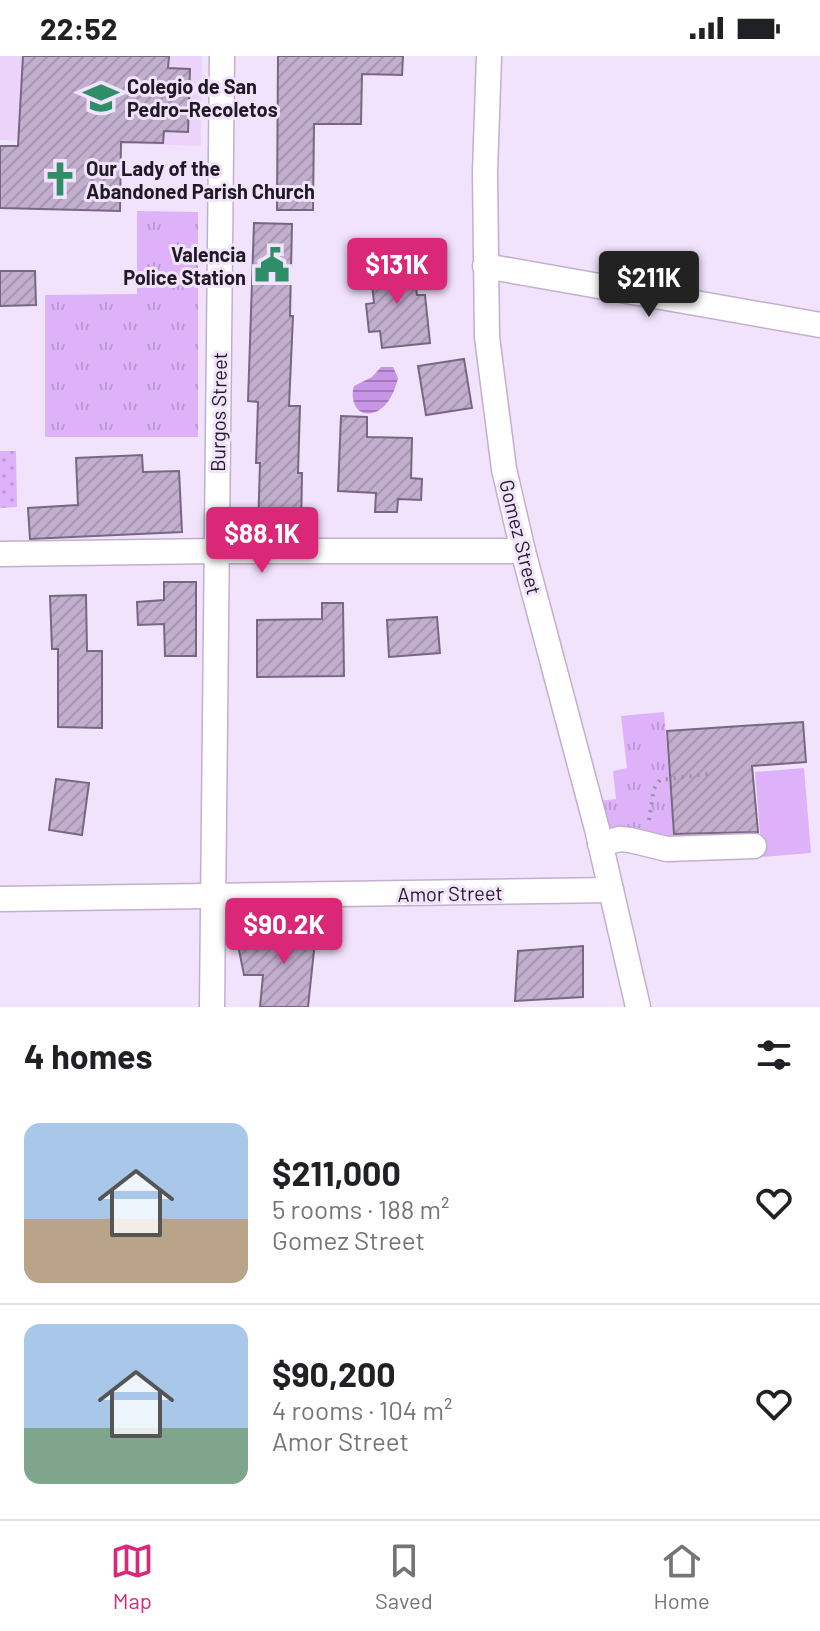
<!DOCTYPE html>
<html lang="en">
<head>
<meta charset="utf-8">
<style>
  :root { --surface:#fff; --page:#f2f2f2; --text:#202124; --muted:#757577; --line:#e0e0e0; --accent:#db2777 }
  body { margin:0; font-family:Barlow,sans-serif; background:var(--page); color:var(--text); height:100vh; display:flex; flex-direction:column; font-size:30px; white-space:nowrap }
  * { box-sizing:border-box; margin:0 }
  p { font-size:26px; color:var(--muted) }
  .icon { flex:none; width:44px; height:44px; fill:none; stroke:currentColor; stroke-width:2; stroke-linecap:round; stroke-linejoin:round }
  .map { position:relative; height:951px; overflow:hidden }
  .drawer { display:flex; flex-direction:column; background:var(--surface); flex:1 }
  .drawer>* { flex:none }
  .price { position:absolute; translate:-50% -68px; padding:0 18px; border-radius:8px; background:var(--accent); color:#fff; font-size:26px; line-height:52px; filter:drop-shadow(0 2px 4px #0008) }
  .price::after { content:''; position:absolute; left:50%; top:48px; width:24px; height:18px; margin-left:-12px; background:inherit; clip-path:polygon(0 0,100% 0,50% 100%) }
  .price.active { background:#222; color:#fff }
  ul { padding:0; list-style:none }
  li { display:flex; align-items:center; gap:24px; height:200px; padding:0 24px }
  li+li { border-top:2px solid var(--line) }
  li span { display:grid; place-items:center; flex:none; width:224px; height:160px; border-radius:16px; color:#555 }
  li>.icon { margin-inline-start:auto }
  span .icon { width:96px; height:96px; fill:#fffc; stroke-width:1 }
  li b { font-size:34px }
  h2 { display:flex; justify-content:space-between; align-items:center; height:96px; padding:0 24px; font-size:34px }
  .status { display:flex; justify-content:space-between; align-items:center; height:56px; padding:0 40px; background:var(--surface); direction:ltr }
  .status svg { height:22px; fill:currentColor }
  .dock { display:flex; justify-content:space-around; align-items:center; height:112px; border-top:2px solid var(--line); background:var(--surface); font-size:22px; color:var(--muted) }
  .dock a { display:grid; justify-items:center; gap:4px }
  .dock .active { color:var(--accent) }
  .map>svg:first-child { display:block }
</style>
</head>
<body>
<div class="status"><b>22:52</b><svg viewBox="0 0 49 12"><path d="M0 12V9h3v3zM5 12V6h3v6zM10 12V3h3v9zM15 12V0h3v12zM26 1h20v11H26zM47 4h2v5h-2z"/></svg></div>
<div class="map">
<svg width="820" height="951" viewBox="0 0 820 951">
  <defs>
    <pattern id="grass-tufts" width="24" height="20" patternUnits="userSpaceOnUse" patternTransform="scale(2)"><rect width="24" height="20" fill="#ddb2f8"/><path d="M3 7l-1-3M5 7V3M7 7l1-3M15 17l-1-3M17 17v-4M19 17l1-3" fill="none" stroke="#bd98d4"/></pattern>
    <pattern id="park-dots" width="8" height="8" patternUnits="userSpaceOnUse" patternTransform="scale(2)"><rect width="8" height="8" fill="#ddb2f8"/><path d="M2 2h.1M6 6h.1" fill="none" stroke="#bd98d4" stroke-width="1.8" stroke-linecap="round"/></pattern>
    <pattern id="water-rules" width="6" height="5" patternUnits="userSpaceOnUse" patternTransform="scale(2)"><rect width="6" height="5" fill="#c794e6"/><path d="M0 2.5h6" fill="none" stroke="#a178ba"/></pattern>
    <pattern id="building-hatch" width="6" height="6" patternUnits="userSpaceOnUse" patternTransform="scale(2)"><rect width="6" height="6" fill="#c2afce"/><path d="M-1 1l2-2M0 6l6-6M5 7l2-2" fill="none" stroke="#a696b1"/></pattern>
  </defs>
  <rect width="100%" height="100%" fill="#f2e3fc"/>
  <polygon fill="#ebd3fa" points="0,0 202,0 201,90 0,84"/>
  <g fill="url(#grass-tufts)">
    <polygon points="137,155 198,156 198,381 45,381 45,239 137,238"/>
    <polygon points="664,656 674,781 660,781 597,773 590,746 616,743 613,715 627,712 621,660"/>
  </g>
  <polygon fill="url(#park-dots)" points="0,395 16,395 17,451 0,452"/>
  <polygon fill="#ddb2f8" points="804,712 811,797 762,801 755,716"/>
  <path fill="url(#water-rules)" d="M381 311H393L398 322C395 335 387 354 372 357 355 361 350 341 354 330L372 321Z"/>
  <g fill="url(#building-hatch)" stroke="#786783" stroke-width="2">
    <polygon points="23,0 169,0 168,12 190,13 188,76 164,75 163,87 121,86 120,155 0,152 0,90 18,90"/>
    <polygon points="278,0 403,0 402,19 362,18 361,68 314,68 313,154 277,154"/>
    <polygon points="254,167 292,168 290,260 293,260 289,350 300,350 298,417 302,417 301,474 258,473 260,407 256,407 258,346 248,345"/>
    <polygon points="408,204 411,223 415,223 417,239 425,239 430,287 382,292 380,275 369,276 366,248 374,247 370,208"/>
    <polygon points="0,215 35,215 36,249 0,250"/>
    <polygon points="464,303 472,352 426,359 418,310"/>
    <polygon points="341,360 367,361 367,381 412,382 411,422 422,423 421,444 398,443 397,456 375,456 376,437 338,435"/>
    <polygon points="142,399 143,416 179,415 182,476 30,483 28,452 78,449 76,402"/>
    <polygon points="164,526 196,526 196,600 165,600 164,568 138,569 137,546 164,544"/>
    <polygon points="86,539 87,595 102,595 102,672 58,671 58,593 52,593 50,540"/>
    <polygon points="322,547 343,547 344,620 257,621 257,564 322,563"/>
    <polygon points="437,561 440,597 389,601 387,564"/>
    <polygon points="803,666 806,706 752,710 758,776 674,778 667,675"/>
    <polygon points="56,723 89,727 82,779 49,774"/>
    <polygon points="290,861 317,866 308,951 260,951 263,919 244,919 238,889 286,891"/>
    <polygon points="583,890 583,941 515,945 518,895"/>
  </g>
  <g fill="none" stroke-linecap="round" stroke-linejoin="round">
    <g stroke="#c2afce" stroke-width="27">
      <g id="minor">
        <polyline points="489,0 485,116 487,281 504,413 523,495 597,773 638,951"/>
        <polyline points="485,210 820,269"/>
        <polyline points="0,498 216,495 523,495"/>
        <polyline points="600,788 620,783 630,784 667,793 754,790"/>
        <polyline points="0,843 611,834"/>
        <polyline points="212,951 222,0"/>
      </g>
    </g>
    <polyline stroke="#9a8fa2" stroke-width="4" stroke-dasharray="2 6" stroke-linecap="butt" points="649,764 654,733 660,724 708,718"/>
    <use href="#minor" stroke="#fff" stroke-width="24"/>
  </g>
  <defs>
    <g id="school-bare" transform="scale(2.76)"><path d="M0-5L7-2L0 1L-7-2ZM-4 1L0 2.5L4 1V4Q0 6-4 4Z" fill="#2f8e67" stroke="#f2e3fc" stroke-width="2.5" paint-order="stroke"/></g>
    <g id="church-bare" transform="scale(2.76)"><path d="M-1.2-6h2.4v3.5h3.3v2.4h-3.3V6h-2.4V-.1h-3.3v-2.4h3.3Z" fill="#2f8e67" stroke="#f2e3fc" stroke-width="2.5" paint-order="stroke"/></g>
    <g id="civic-bare" transform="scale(2.76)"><path d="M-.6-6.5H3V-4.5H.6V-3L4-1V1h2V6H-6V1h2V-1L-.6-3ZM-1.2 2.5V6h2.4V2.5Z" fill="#2f8e67" stroke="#f2e3fc" stroke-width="2.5" paint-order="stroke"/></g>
  </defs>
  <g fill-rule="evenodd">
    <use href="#school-bare" x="101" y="42"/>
    <use href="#church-bare" x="60" y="123"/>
    <use href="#civic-bare" x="272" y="209"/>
  </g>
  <g text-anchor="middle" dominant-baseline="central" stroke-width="6" stroke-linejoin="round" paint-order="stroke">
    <g font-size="20" font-weight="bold" fill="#211a25" stroke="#f2e3fc" text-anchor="start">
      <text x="127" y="30">Colegio de San<tspan x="127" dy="23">Pedro–Recoletos</tspan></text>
      <text x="86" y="112">Our Lady of the<tspan x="86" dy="23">Abandoned Parish Church</tspan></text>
      <text x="246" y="198" text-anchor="end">Valencia<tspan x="246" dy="23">Police Station</tspan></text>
    </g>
    <g font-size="20" fill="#211a25" stroke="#f2e3fc">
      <text transform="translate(218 356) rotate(-89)">Burgos Street</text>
      <text transform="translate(521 481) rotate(76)">Gomez Street</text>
      <text transform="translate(450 837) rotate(-1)">Amor Street</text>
    </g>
  </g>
</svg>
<b class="price" style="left:397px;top:250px">$131K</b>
<b class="price active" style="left:649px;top:263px">$211K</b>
<b class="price" style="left:262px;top:519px">$88.1K</b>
<b class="price" style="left:284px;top:910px">$90.2K</b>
</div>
<section class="drawer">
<h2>4 homes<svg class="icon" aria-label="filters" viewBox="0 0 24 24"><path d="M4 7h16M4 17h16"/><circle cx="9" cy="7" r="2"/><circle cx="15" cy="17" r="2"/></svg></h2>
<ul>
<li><span style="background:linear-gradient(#a9c7e8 60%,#b9a48a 0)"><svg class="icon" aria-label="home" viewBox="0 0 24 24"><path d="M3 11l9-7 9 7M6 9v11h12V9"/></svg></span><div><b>$211,000</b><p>5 rooms · 188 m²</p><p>Gomez Street</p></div><svg class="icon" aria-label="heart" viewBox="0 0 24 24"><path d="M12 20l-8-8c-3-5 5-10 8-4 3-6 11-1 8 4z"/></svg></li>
<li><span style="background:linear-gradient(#a9c7e8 65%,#7fa58c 0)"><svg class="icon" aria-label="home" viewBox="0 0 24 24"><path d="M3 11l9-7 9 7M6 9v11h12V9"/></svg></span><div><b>$90,200</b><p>4 rooms · 104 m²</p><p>Amor Street</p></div><svg class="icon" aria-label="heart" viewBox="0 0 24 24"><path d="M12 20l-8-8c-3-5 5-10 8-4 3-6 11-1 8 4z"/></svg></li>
</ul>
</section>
<nav class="dock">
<a class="active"><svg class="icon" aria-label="map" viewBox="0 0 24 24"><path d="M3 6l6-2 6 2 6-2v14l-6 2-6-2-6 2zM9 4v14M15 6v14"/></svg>Map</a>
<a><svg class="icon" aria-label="saved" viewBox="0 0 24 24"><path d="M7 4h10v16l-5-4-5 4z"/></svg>Saved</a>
<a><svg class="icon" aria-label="home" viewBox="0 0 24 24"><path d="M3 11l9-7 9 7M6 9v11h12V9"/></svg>Home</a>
</nav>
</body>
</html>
